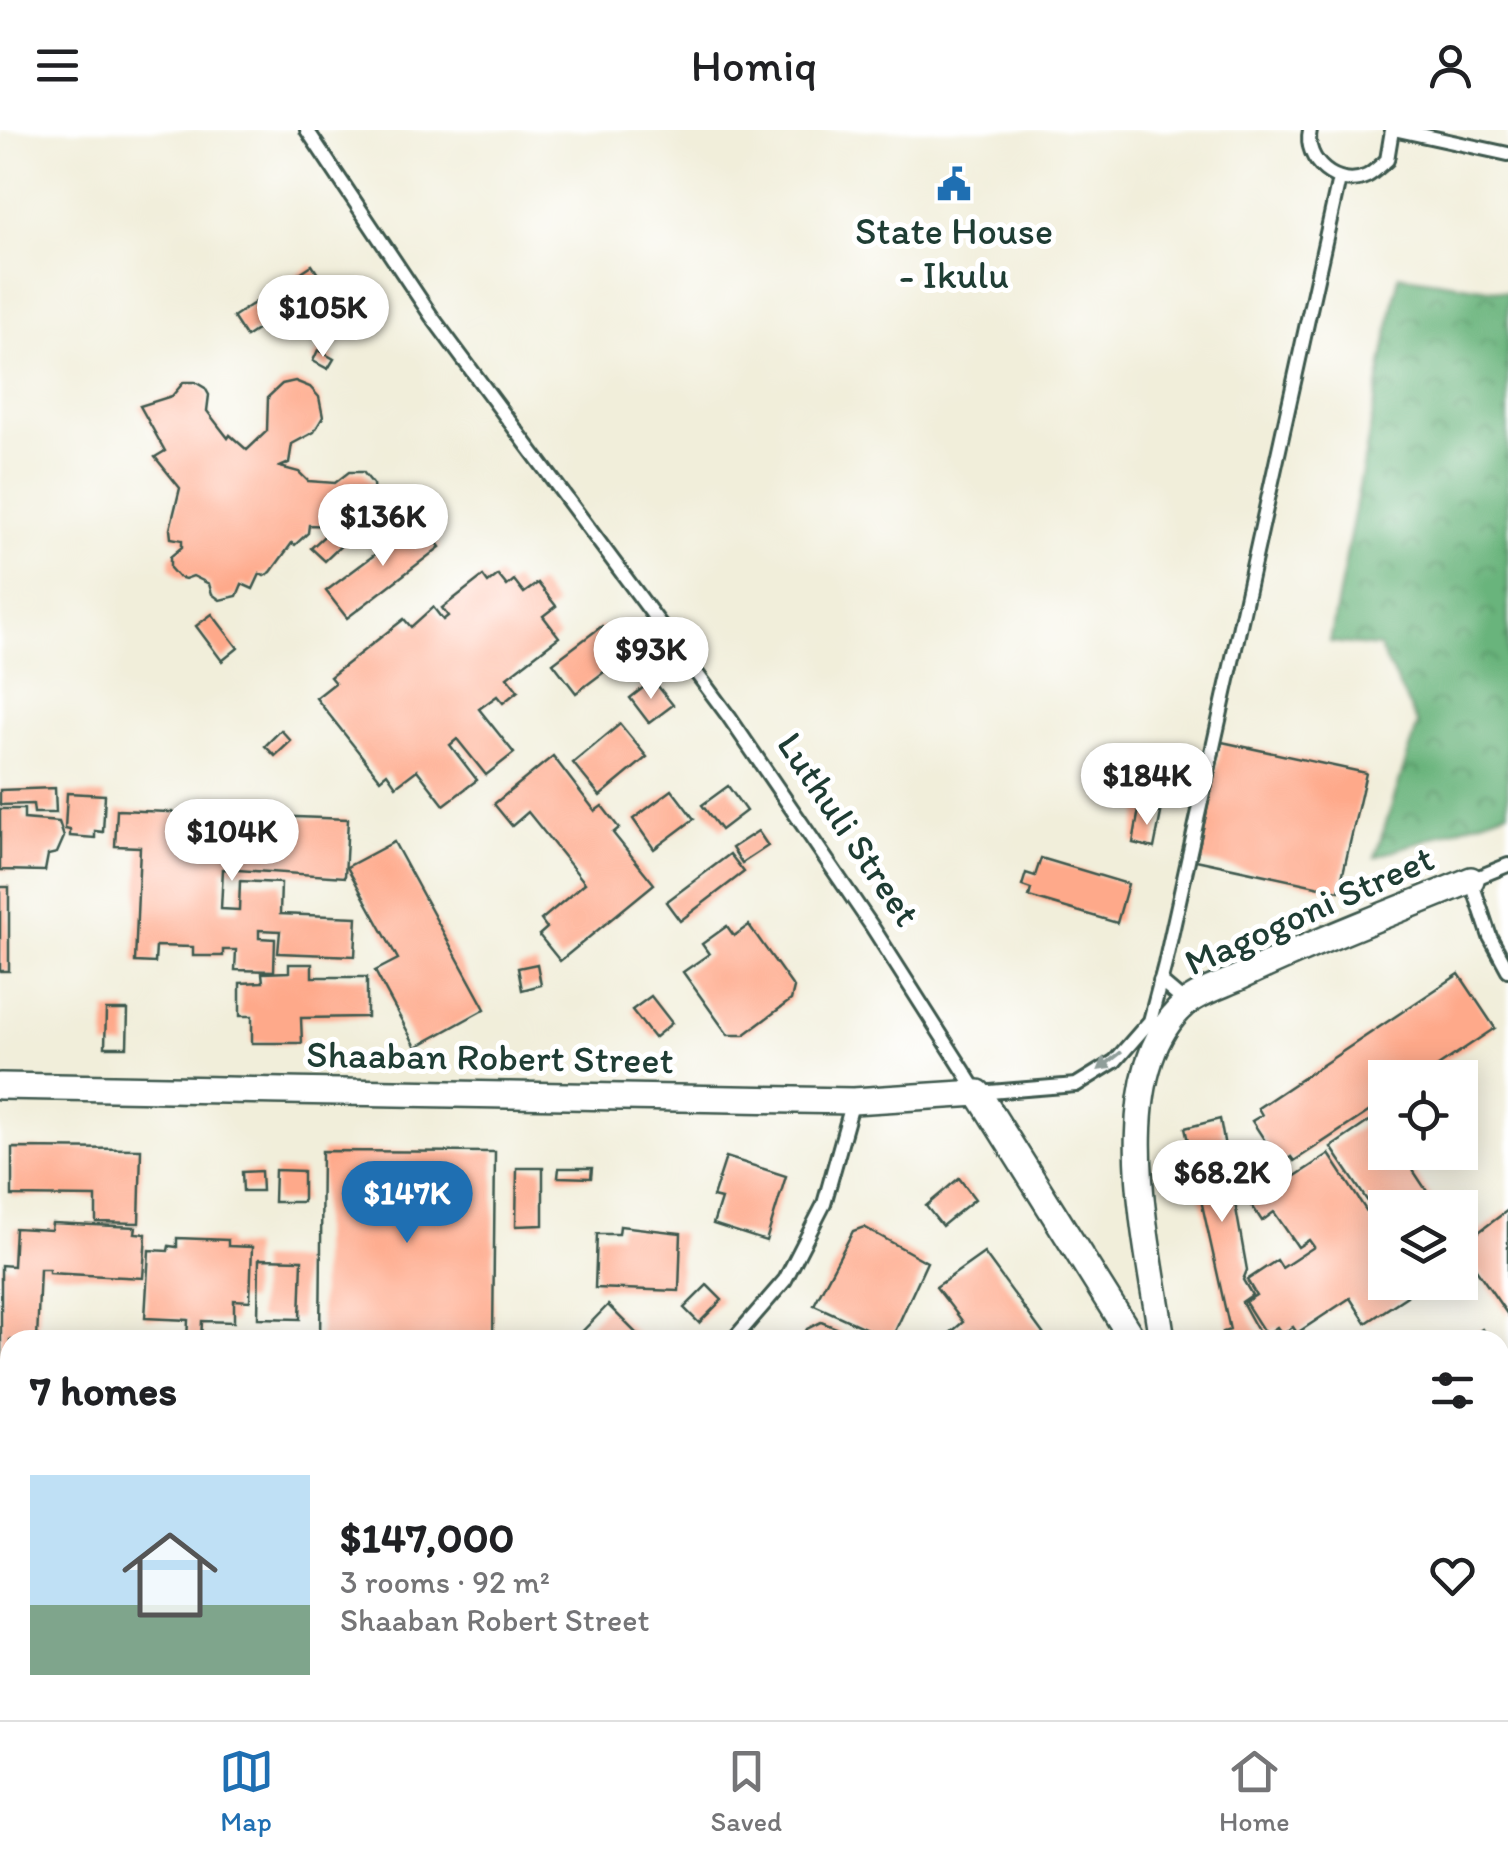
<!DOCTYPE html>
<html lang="en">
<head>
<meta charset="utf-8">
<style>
  :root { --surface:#fff; --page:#f6f6f6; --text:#202124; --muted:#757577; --line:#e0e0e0; --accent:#1f6fb2 }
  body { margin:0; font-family:Itim,sans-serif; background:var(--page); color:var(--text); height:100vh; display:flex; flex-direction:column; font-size:38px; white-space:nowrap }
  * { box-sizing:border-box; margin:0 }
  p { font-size:32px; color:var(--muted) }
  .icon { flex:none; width:55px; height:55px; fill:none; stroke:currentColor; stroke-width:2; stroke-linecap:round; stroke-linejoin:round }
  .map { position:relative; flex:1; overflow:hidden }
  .drawer { position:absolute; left:0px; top:1200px; width:1510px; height:390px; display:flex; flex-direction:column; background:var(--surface); border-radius:30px 30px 0 0; box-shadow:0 5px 25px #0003 }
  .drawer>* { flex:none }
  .controls { position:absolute; left:1368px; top:930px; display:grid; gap:20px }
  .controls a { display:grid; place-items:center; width:110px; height:110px; border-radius:0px; background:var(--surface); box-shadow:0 5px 25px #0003; font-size:50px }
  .price { position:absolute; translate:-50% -85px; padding:0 22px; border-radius:35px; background:#fff; color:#222; font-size:32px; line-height:65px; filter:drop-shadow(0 2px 5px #0008) }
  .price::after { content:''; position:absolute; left:50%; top:60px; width:30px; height:22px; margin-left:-15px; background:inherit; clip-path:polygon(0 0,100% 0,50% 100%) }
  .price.active { background:var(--accent); color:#fff }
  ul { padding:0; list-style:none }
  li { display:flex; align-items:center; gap:30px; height:250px; padding:0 30px }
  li+li { border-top:2px solid var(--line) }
  li span { display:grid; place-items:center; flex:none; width:280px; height:200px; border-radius:0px; color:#555 }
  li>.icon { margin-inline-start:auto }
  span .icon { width:120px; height:120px; fill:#fffc; stroke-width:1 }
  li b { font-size:42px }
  h2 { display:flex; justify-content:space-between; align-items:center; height:120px; padding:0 30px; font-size:42px }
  header { display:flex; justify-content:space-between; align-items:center; height:130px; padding:0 30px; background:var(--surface); font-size:45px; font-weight:600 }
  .tabs { display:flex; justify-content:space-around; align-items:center; height:140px; border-top:2px solid var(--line); background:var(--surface); font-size:28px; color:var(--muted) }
  .tabs a { display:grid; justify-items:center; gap:5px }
  .tabs .active { color:var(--accent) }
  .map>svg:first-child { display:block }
</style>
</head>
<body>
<header><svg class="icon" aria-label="menu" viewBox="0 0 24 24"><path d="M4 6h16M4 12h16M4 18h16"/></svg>Homiq<svg class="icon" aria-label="person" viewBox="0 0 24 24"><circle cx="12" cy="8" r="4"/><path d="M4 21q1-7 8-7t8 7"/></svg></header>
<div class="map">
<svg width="1508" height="1590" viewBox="0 0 1508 1590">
  <defs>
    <pattern id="forest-crowns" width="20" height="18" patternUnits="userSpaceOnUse" patternTransform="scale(2.5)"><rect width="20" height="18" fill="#69b47b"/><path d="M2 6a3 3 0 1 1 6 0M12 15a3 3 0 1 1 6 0" fill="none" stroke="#569466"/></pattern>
  </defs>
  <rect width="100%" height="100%" fill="#fff"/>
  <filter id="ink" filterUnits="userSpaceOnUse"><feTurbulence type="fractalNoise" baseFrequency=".01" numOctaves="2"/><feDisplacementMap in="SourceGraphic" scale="20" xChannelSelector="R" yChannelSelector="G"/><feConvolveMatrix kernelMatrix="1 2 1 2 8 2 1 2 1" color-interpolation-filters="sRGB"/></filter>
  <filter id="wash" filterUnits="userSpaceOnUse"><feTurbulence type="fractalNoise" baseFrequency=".0048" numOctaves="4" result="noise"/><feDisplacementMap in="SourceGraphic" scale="40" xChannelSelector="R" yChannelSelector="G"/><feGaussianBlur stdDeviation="2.25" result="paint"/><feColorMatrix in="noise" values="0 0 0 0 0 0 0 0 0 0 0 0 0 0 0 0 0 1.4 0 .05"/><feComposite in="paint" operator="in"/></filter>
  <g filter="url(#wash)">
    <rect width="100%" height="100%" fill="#f1eeda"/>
    <polygon fill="url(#forest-crowns)" stroke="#447858" stroke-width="2.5" points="1399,145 1508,162 1508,681 1375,727 1418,594 1379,517 1330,512"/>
    <g id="blocks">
      <g fill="#fea98a">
        <polygon points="312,135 325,155 246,207 233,187"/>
        <polygon points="318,220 334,229 328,239 313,231"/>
        <polygon points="295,251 310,257 319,267 323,287 314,302 292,314 289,333 280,337 299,342 308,351 335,353 349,342 363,342 373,354 374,366 370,371 373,388 332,396 309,395 308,403 295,415 292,413 271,442 264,446 260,444 253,459 242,454 237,466 220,470 212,464 209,454 193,446 185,449 178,447 170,438 170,427 182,417 182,410 171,408 170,399 180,358 155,327 165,321 140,276 172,266 184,252 195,252 205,258 209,265 207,281 228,308 230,305 247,320 267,301 268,267 282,254"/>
        <polygon points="421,390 440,417 347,488 326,461"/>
        <polygon points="333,398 346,411 325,431 311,418"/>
        <polygon points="498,445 507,456 514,450 524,463 538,453 556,476 543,486 559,507 507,547 518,561 503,573 497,566 479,579 514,623 486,645 457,609 450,615 477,650 444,675 417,640 396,656 387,643 380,649 316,568 335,553 330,547 404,489 411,497 433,477 443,490 448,486 442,478 483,446 488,453"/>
        <polygon points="212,484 238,518 222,531 196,496"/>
        <polygon points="602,496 624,527 576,563 553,533"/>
        <polygon points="653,550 673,575 649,593 630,568"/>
        <polygon points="620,594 647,627 600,666 573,633"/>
        <polygon points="281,600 291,611 275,626 265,616"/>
        <polygon points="1222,612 1366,643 1339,761 1196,730"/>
        <polygon points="553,626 595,681 602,676 619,698 613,703 654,754 560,831 539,805 547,798 541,790 585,753 528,682 512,696 494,674"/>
        <polygon points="728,656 746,681 721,700 702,675"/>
        <polygon points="55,658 56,683 34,683 33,674 0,675 0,660"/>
        <polygon points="672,660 694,689 654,719 633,689"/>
        <polygon points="67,663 105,665 103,702 95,701 95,708 70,706 70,700 65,699"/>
        <polygon points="0,679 24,679 24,689 59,692 64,707 57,723 48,725 45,741 0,740"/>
        <polygon points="1139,679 1161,683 1154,718 1133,713"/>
        <polygon points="117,680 348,689 345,747 223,739 221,779 239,780 240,751 281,753 280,784 357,787 355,826 278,823 280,801 259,800 259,808 275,809 274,841 235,840 236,820 223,820 223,826 193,826 193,817 156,816 155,833 135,832 140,717 115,716"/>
        <polygon points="758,701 768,716 742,733 732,718"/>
        <polygon points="394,712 485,879 416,917 375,841 398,829 347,737"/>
        <polygon points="730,724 744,742 680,791 666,772"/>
        <polygon points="1041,728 1128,754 1117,793 1029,767 1031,759 1022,756 1026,743 1035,746"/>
        <rect x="0" y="757" width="9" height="84"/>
        <polygon points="749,795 794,858 791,870 744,905 728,905 683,842 709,824 702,814 727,796 734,806"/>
        <polygon points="289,834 312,834 312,847 367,847 367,887 301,888 302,913 252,913 252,886 240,886 240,853 263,852 262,843 289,842"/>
        <polygon points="537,834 541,855 522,860 518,838"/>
        <polygon points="1459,844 1495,898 1420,948 1385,948 1385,971 1294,1031 1291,1027 1280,1034 1252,991 1262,985 1258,978"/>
        <polygon points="651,866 672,893 654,908 632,880"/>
        <polygon points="106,880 128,880 127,917 105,917"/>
        <polygon points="1377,986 1385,999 1385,1022 1401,1022 1438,1078 1385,1078 1385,1097 1331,1017"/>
        <polygon points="1220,989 1247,1140 1243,1150 1252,1165 1242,1172 1258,1201 1260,1210 1225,1210 1223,1202 1230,1200 1185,998"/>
        <polygon points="12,1018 141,1019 139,1093 96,1092 96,1067 12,1066"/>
        <polygon points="322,1021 495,1022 493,1210 320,1210"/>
        <polygon points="1329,1024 1385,1109 1385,1152 1418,1152 1404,1161 1407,1166 1366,1193 1350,1168 1297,1203 1293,1197 1282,1204 1277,1197 1266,1205 1245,1172 1256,1165 1247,1150 1277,1130 1282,1138 1314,1117 1309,1110 1298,1117 1274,1082 1262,1091 1240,1057 1271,1036 1283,1054"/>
        <polygon points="726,1027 786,1046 766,1111 713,1094 721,1069 713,1067"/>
        <polygon points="517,1038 543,1038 543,1095 516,1096"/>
        <polygon points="559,1038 592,1038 591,1048 558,1047"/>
        <polygon points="275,1040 303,1041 303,1072 274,1072"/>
        <polygon points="261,1041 262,1061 243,1061 242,1042"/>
        <polygon points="959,1048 975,1069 942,1096 926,1076"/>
        <polygon points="1508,1080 1508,1185 1460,1116"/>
        <polygon points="52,1093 136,1097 135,1103 146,1104 143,1148 49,1143 49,1139 40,1139 37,1210 10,1210 10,1258 1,1258 1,1135 13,1136 15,1098 51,1100"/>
        <polygon points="620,1096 681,1103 679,1161 595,1158 597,1104 619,1104"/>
        <polygon points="864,1097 927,1132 891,1210 814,1175 853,1101"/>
        <polygon points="177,1108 228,1110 228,1116 252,1117 250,1171 234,1170 234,1192 202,1191 201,1210 187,1210 188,1190 145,1188 149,1120 168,1121 169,1116 177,1117"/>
        <polygon points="984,1123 1044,1205 1037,1210 942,1210 963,1192 936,1157"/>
        <polygon points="259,1129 302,1130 300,1189 258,1188"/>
        <polygon points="707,1155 722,1170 699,1193 684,1178"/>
        <polygon points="608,1175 643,1210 574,1210"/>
        <polygon points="821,1192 839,1199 846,1210 802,1210 807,1199"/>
        <polygon points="1482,1199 1489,1210 1467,1210"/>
        <polygon points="1508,1261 1508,1374 1500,1380 1500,1267"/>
        <polygon points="0,1384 10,1389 10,1453 0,1470"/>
        <polygon points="10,1471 10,1580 198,1580 192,1590 14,1590 0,1582 0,1488"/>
        <polygon points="225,1580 340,1580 356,1590 218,1590"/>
        <polygon points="465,1580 550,1580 541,1590 456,1590"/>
        <polygon points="552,1580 567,1580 576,1588 583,1580 618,1580 629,1590 543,1590"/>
        <polygon points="858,1580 898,1580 904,1590 843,1590"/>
        <polygon points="916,1580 973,1580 979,1590 923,1590"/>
        <polygon points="976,1580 1012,1580 998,1590 983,1590"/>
        <polygon points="1074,1580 1247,1580 1233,1590 1059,1590"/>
      </g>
    </g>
  </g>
  <g filter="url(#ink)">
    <use href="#blocks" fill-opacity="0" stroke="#3e584d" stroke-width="2.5"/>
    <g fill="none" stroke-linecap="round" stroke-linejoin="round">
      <g stroke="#3e584d" stroke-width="18">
        <g id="service">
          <polyline points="307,0 432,187 729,587 871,795 978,963 1076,955 1115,931 1150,891 1165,834 1339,49"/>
          <path d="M1310 0C1303 31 1338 60 1367 46 1374 42 1381 35 1387 30L1392 0"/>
          <polyline points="1398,0 1508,24"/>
          <polyline points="1508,735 1471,750 1490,807 1508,840"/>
          <polyline points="1160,851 1186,873"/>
          <polyline points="733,1210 785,1150 824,1074 853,971"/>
          <polyline points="1500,1455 1508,1450"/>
          <polyline points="1500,1476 1508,1470"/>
          <polyline points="1500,1501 1508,1496"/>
          <polyline points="750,1580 757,1590"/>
          <polyline points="418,1590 423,1580"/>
          <polyline points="1297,1590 1312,1580"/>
          <polyline points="1330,1590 1345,1580"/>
          <polyline points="1370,1590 1385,1580"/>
        </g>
      </g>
      <g stroke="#3e584d" stroke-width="30">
        <g id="minor">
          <polyline points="0,956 853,971 978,963 1133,1210"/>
          <path d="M1162 1210C1149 1118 1105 945 1185 874 1199 862 1223 855 1240 847 1315 811 1394 782 1471 750"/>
        </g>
      </g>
      <g stroke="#3e584d" stroke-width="5" stroke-dasharray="8 8" stroke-linecap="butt">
        <polyline points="1500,1531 1508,1526"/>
        <polyline points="1261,1590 1277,1580"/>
        <polyline points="1411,1590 1426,1580"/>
      </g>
      <use href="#service" stroke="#fff" stroke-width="12"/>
      <use href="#minor" stroke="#fff" stroke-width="25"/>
    </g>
    <defs><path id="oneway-solid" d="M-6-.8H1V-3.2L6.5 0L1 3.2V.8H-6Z" transform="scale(2.5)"/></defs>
    <use fill="#8f9e9a" href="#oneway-solid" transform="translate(1110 931) rotate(142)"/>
  </g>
  <defs>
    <g id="civic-bare" transform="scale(2.7)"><path d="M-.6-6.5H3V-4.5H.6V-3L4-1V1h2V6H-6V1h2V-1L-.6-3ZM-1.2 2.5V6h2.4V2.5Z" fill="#1f6fb2" stroke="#fff" stroke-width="2.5" paint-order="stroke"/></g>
  </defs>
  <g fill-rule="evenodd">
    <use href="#civic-bare" x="954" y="54"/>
  </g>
  <g text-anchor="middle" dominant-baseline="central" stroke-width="10" stroke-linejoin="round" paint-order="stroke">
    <g font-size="38" fill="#1f3d34" stroke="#fff">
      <text x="954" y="101">State House<tspan x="954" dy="44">- Ikulu</tspan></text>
    </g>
    <g font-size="38" fill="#1f3d34" stroke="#fff">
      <text transform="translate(849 699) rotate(56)">Luthuli Street</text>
      <text transform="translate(1309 780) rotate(-24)">Magogoni Street</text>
      <text transform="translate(490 927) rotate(1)">Shaaban Robert Street</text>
    </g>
  </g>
</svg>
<div class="controls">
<a><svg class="icon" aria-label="locate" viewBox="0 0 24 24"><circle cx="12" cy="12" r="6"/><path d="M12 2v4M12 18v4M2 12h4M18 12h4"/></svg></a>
<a><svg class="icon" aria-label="layers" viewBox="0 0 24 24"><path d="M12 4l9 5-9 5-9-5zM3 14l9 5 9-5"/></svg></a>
</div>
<b class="price" style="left:323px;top:230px">$105K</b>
<b class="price" style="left:383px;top:439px">$136K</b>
<b class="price" style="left:651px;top:572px">$93K</b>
<b class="price" style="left:1147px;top:698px">$184K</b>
<b class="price" style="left:232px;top:754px">$104K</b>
<b class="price" style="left:1222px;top:1095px">$68.2K</b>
<b class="price active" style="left:407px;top:1116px">$147K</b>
<section class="drawer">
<h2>7 homes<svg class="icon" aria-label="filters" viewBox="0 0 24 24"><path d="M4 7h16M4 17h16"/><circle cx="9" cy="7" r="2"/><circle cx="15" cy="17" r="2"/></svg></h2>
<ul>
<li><span style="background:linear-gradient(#bfe0f5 65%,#7fa58c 0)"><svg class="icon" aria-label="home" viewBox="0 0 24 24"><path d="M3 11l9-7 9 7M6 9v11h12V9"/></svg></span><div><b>$147,000</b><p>3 rooms · 92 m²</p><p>Shaaban Robert Street</p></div><svg class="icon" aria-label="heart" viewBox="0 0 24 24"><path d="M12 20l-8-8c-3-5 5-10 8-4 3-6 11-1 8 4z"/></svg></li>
</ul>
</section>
</div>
<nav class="tabs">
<a class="active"><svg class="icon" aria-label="map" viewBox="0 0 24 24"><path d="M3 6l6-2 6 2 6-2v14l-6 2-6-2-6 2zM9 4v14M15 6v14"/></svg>Map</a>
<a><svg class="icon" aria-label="saved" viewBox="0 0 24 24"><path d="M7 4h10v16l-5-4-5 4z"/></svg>Saved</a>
<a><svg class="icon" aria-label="home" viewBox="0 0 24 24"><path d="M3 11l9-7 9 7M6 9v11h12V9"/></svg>Home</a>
</nav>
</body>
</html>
